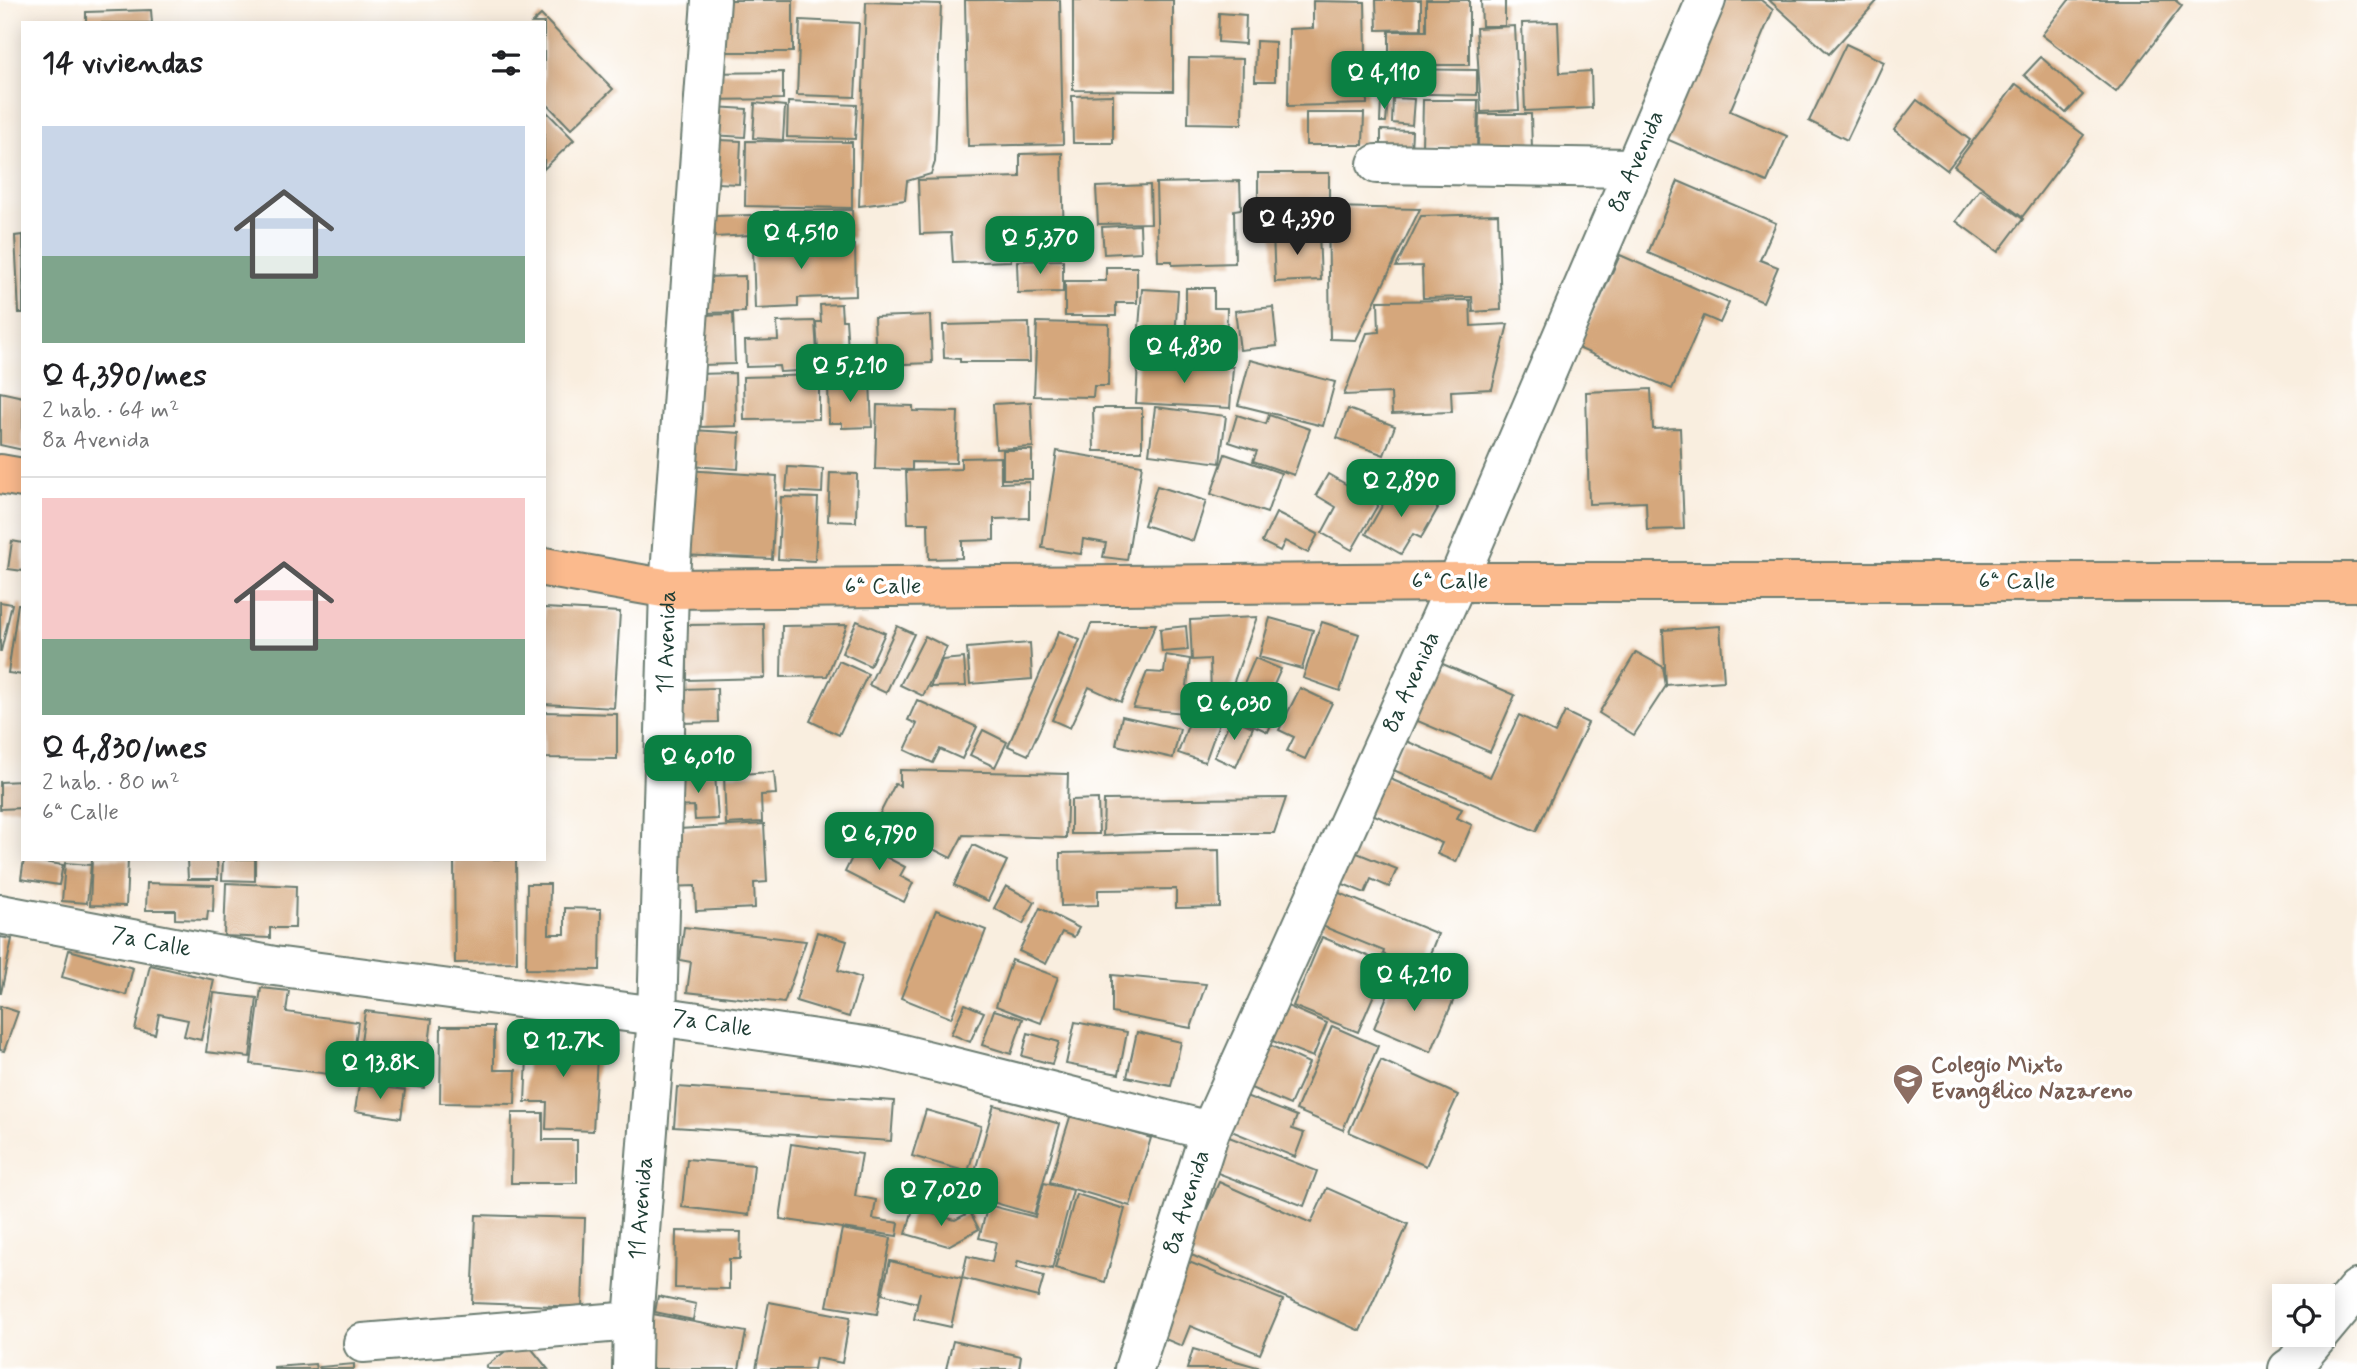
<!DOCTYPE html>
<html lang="es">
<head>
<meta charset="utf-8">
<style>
  :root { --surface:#fff; --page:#f6f6f6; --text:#202124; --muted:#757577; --line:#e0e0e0; --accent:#0b8043 }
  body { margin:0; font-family:Mynerve,sans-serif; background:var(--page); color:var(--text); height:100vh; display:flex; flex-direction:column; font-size:26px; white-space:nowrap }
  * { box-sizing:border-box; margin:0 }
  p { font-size:23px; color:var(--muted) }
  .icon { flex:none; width:38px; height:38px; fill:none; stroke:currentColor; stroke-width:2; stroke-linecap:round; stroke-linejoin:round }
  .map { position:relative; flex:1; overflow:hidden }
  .sheet { position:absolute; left:21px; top:21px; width:525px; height:840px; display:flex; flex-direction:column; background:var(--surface); border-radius:0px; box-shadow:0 4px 18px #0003 }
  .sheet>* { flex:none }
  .buttons { position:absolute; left:2272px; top:1284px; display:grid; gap:14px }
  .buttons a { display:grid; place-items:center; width:63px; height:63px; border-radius:0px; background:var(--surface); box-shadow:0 4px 18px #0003; font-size:35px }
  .price { position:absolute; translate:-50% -60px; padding:0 16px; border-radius:14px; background:var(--accent); color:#fff; font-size:23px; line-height:46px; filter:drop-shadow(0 2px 4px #0008) }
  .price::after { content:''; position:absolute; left:50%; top:42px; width:21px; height:16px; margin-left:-10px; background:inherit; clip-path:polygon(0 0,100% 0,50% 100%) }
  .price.selected { background:#222; color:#fff }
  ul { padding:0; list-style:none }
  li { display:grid; align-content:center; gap:14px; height:371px; padding:0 21px }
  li+li { border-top:2px solid var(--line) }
  li span { display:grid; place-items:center; height:217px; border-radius:0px; color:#555 }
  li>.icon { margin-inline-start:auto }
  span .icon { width:126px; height:126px; fill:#fffc; stroke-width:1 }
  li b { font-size:30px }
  h2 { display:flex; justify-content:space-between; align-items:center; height:84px; padding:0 21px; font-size:30px }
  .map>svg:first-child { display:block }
</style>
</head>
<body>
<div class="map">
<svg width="2357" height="1369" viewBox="0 0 2357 1369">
  <rect width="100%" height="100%" fill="#fff"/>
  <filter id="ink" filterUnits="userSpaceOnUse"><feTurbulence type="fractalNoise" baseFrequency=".0143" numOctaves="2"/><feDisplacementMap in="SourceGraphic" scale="14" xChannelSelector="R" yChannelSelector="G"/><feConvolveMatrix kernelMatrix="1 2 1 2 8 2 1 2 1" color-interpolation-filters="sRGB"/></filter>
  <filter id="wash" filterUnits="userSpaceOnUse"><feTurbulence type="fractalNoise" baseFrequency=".00686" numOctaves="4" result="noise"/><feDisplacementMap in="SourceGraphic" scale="28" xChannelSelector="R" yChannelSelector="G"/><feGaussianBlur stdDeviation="1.57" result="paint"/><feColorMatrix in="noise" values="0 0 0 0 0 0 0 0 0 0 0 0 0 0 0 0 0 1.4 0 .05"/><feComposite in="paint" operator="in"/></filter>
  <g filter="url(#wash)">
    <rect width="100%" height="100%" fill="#f9eedf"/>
    <g id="blocks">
      <g fill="#d5a77c">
        <polygon points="701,0 793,0 793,52 700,52"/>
        <polygon points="965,0 1060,0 1063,144 968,146"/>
        <polygon points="1073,0 1173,0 1173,91 1073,90"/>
        <polygon points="1376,0 1421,0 1421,29 1377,30"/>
        <polygon points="1426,0 1469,0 1469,65 1389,65 1389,31 1426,31"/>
        <polygon points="1481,0 1505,0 1505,26 1482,26"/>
        <polygon points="1726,0 1761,0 1773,10 1730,111 1787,136 1767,182 1664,138"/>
        <polygon points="1769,0 1878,0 1829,54"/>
        <polygon points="2069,0 2175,0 2182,6 2116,92 2042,35"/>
        <polygon points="1313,1 1365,2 1367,104 1288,106 1289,29 1313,28"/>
        <polygon points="866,2 941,4 935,162 931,174 907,181 905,200 859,206"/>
        <polygon points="151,10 152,23 86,23 86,12"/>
        <polygon points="1219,13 1246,15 1245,44 1218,42"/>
        <polygon points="541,15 613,89 571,129 544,101 544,23 532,23"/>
        <polygon points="800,20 859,23 855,97 797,95"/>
        <polygon points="1558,22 1560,73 1591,71 1592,108 1525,111 1522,23"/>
        <polygon points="1515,26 1519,110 1481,112 1476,28"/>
        <polygon points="1256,41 1275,42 1275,81 1255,81"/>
        <polygon points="1846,44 1884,62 1847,140 1809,121"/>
        <polygon points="2041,57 2083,95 2066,113 2024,75"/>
        <polygon points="1189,58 1243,59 1242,124 1188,123"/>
        <polygon points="1382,69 1477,70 1477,95 1381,93"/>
        <polygon points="783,72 783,99 700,100 700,73"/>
        <polygon points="2016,84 2084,135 2022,217 1954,166"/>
        <polygon points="1113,95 1113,143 1073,143 1072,96"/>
        <polygon points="1393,98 1414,99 1412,125 1392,123"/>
        <polygon points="1381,100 1388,100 1386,122 1380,122"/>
        <polygon points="1423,100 1478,100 1477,148 1422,147"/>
        <polygon points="1917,100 1970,140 1947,170 1894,130"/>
        <polygon points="788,102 857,105 855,139 787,137"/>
        <polygon points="755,103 785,106 783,140 753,138"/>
        <polygon points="696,106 747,109 745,137 694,134"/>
        <polygon points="544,109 574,140 544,169"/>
        <polygon points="1306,113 1364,113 1363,145 1306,145"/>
        <polygon points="1479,114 1531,114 1532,150 1478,150"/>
        <polygon points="1381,130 1412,131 1411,151 1381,149"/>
        <polygon points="697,139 741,141 739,184 695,182"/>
        <polygon points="746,141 852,142 852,208 745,206"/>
        <polygon points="1062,153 1064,248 1010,249 1011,261 953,263 951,233 920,234 918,180 1020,177 1020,154"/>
        <polygon points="1258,173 1329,173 1329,199 1314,199 1314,227 1266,227 1267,223 1258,223"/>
        <polygon points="1240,181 1241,209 1234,210 1235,263 1172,265 1172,261 1158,261 1156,183"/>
        <polygon points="1678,181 1776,223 1760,260 1778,267 1763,302 1648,253"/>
        <polygon points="1150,185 1151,223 1098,224 1096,187"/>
        <polygon points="1980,189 2023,219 1998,252 1956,221"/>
        <polygon points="1328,207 1420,209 1356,340 1330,339"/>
        <polygon points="852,210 853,238 813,239 813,227 774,228 774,211"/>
        <polygon points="1498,214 1501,310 1473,312 1472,297 1423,298 1422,266 1396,267 1421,216"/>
        <polygon points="751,215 751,235 715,237 714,216"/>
        <polygon points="1140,225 1141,252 1104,254 1102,227"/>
        <polygon points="1319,233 1321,280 1275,282 1273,234"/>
        <polygon points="23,235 23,313 19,313 15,236"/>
        <polygon points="806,235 806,247 855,245 856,296 798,298 798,307 755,309 753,249 759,249 759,236"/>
        <polygon points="1620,255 1729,303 1720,323 1704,316 1672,389 1578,348"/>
        <polygon points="1063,260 1063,292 1018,293 1017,261"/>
        <polygon points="1106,267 1137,267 1137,303 1116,303 1116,316 1065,316 1065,281 1106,281"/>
        <polygon points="745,276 745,312 701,313 702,277"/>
        <polygon points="1186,288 1214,288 1214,308 1227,308 1226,358 1186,358"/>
        <polygon points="1142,289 1178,291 1174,355 1137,353"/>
        <polygon points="1470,300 1471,326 1508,324 1492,389 1451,391 1452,412 1392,414 1391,393 1344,395 1367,333 1379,332 1378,301"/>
        <polygon points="841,304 842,320 846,320 849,364 819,365 816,322 821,322 820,305"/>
        <polygon points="1273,307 1277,346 1240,350 1235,311"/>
        <polygon points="733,314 735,364 702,365 701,315"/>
        <polygon points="930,315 932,363 876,365 874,317"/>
        <polygon points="815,321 818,370 780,372 779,366 746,367 745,341 778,340 777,322"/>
        <polygon points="1037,322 1109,324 1108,386 1094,386 1093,397 1034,396"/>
        <polygon points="1029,323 1030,362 960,362 960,359 944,358 943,325"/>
        <polygon points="1250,360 1335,382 1323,426 1238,405"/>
        <polygon points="1138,362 1233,367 1230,408 1136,403"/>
        <polygon points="735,373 736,426 699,427 697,374"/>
        <polygon points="819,375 819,419 744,420 743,377"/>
        <polygon points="870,381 872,427 842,428 842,423 829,423 828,383"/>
        <polygon points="1651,389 1653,429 1680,428 1684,529 1647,530 1646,502 1589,504 1586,392"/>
        <polygon points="0,392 23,397 23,450 0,445"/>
        <polygon points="1031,402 1033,447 996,449 993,404"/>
        <polygon points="877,405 913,406 913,411 958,412 956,463 912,462 912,470 875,469"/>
        <polygon points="1155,407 1226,416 1220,463 1149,454"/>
        <polygon points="1093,408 1142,408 1142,451 1094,451"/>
        <polygon points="1348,409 1395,426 1384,455 1337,438"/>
        <polygon points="1237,415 1266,424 1269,415 1310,429 1294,475 1253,461 1257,451 1229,442"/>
        <polygon points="693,430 740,433 738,469 690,466"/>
        <rect x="1003" y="450" width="29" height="29"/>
        <polygon points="1057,451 1142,465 1127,560 1103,557 1106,543 1083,539 1081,554 1042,548"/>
        <polygon points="1225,454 1281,473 1267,513 1211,494"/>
        <polygon points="1001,457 1001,483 1029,482 1029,518 994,519 994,540 962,541 962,558 929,559 928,523 908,523 906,471 961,469 961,458"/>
        <polygon points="788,467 823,469 822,493 786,491"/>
        <polygon points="1360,467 1390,484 1352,550 1322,533 1336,507 1316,495 1328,474 1349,486"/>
        <polygon points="686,470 777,476 772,559 681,555"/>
        <polygon points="830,473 857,474 856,522 828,521"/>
        <polygon points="1395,483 1438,508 1421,538 1413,534 1401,554 1366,534"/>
        <polygon points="1157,486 1206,501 1193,541 1144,525"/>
        <polygon points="781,497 818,498 815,561 778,559"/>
        <polygon points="1276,513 1318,534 1308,553 1285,541 1280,551 1262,542"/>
        <polygon points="12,541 23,543 23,571 8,569"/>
        <polygon points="0,602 12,604 1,651 0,651"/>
        <polygon points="18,604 23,604 23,675 8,673"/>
        <polygon points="544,608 620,612 614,708 544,704"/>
        <polygon points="1257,617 1205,762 1178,753 1197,701 1208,705 1211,695 1210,659 1192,660 1190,620"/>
        <polygon points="1270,618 1313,630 1302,669 1259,657"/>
        <polygon points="857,621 885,633 870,666 842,653"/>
        <polygon points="1322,622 1359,634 1340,691 1303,678"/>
        <polygon points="764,624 765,678 687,680 687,625"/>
        <polygon points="1091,624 1156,624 1121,702 1089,687 1070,728 1052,720 1071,678"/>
        <polygon points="847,625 827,676 781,677 782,626"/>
        <polygon points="897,626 914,634 886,693 869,685"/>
        <polygon points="1186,626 1188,650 1162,652 1160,629"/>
        <polygon points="1720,626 1724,681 1666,685 1663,630"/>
        <polygon points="1059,631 1080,640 1028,755 1008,746"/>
        <polygon points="925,636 947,647 923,696 900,685"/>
        <polygon points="1030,643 1032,679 970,684 967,648"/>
        <polygon points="1636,652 1663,667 1666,686 1634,735 1599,713"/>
        <polygon points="1166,655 1190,659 1184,713 1133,708 1147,672 1164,673"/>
        <polygon points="964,658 966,686 930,687 942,660"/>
        <polygon points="1255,658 1281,669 1269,696 1281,701 1268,732 1231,715"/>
        <polygon points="839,661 868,674 839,735 810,721"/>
        <polygon points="1438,662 1515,695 1490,752 1413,719"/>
        <polygon points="717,688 718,722 682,723 680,689"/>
        <polygon points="1300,688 1332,703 1305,759 1287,751 1294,737 1279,730"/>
        <polygon points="917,700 977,727 962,759 940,749 933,763 905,750 917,724 908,720"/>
        <polygon points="544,712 617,714 617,759 544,758"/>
        <polygon points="1565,712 1588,723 1536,831 1391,769 1404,740 1490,777 1519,715 1555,733"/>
        <polygon points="1122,716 1180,729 1173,758 1116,745"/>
        <polygon points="1231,718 1253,727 1236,767 1214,757"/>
        <polygon points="983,730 1007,742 995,767 970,755"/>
        <polygon points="900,770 1068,774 1066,838 963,835 951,858 919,842 913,854 870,833 895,784 900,786"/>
        <polygon points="774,772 776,794 761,795 762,822 726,824 724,775"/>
        <polygon points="715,774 718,819 695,820 694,806 676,807 674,777"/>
        <polygon points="1383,776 1462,809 1457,818 1472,825 1456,862 1437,854 1442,843 1367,812"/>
        <polygon points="23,781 23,808 0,809 0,782"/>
        <polygon points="1286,798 1274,833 1158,833 1103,836 1104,800"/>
        <polygon points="1098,799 1099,834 1071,834 1071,800"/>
        <polygon points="764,824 767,882 754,883 755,908 696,911 695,886 666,887 662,830"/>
        <polygon points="859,843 905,867 900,876 913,883 904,902 845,872"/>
        <polygon points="973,845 1007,861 988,901 954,885"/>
        <polygon points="1219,850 1220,907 1176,908 1176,889 1098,890 1098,905 1061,906 1060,853"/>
        <polygon points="1352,851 1397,869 1389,887 1371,879 1365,893 1338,882"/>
        <polygon points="24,859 63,865 59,885 21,879"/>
        <polygon points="92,859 128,859 126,906 90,905"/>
        <polygon points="187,859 217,859 218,879 188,879"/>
        <polygon points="223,859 255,859 255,881 222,880"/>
        <polygon points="454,859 516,859 517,962 455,963"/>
        <polygon points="65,863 91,865 87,903 62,901"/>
        <polygon points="147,883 214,885 213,912 208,911 207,920 175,919 175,910 146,910"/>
        <polygon points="226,883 296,886 295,928 270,928 270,938 224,936"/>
        <polygon points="527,884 550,884 549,934 565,934 565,908 601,909 600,970 526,969"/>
        <polygon points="1006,886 1035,902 1023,924 994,908"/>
        <polygon points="1337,892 1438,934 1423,971 1383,954 1384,951 1322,926"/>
        <polygon points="1040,908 1079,928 1074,937 1062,932 1046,964 1019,951"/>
        <polygon points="936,910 986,930 951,1018 901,998"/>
        <polygon points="684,927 806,941 784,1003 687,992 691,962 680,960"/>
        <polygon points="817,932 847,941 838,970 861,978 849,1017 796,1001"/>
        <polygon points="0,937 12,939 1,993 0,993"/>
        <polygon points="1322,937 1387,964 1358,1032 1293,1006"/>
        <polygon points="69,950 133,968 126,995 62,977"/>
        <polygon points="1012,960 1058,977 1041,1023 996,1006"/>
        <polygon points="150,965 214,980 201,1040 184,1036 188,1020 159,1014 155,1034 135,1030"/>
        <polygon points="1396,974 1454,999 1431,1052 1374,1028"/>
        <polygon points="1112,975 1206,984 1191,1028 1112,1013"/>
        <polygon points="261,988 289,991 286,1012 358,1022 351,1077 251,1064"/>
        <polygon points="214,993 257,998 250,1057 206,1052"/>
        <polygon points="965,1004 984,1012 970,1042 951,1034"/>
        <polygon points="1285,1005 1327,1023 1313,1057 1270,1040"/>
        <polygon points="0,1006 18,1012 4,1051 0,1050"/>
        <polygon points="994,1010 1023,1019 1011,1054 982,1045"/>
        <polygon points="365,1011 432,1019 424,1088 356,1080"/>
        <polygon points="1075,1022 1127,1032 1119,1074 1066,1064"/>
        <polygon points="441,1026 494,1026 494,1070 516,1070 515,1104 440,1103"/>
        <polygon points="1332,1026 1378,1046 1343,1130 1296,1110"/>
        <polygon points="1137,1032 1181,1042 1171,1086 1127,1077"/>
        <polygon points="1028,1033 1059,1042 1052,1064 1022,1056"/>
        <polygon points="528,1034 598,1037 593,1131 546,1129 547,1102 525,1102"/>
        <polygon points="1263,1042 1309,1063 1290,1105 1244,1085"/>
        <polygon points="1381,1060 1458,1095 1426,1166 1349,1132"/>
        <polygon points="359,1084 405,1090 401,1118 355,1111"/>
        <polygon points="677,1087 894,1101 891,1141 674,1127"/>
        <polygon points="1238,1093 1297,1116 1292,1129 1304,1133 1295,1157 1224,1128"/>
        <polygon points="994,1105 1060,1124 1034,1214 968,1195"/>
        <polygon points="926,1110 981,1126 968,1172 912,1156"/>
        <polygon points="512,1113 543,1113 543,1140 577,1140 577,1183 511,1183"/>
        <polygon points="1071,1114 1151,1138 1130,1206 1050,1182"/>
        <polygon points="1229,1137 1317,1171 1304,1206 1215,1172"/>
        <polygon points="791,1144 862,1154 855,1196 876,1200 873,1219 899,1223 897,1236 780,1219"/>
        <polygon points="687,1159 754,1165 749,1215 682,1207"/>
        <polygon points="1219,1182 1311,1223 1327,1188 1408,1224 1360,1331 1187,1253"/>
        <polygon points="1044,1183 1073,1190 1052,1269 1018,1261 1016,1268 1044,1276 1038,1297 962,1278 967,1256 992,1262 996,1242 979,1238 988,1205 1035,1217"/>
        <polygon points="1076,1194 1125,1209 1105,1282 1055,1268"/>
        <polygon points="913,1209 955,1220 970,1212 979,1229 948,1246 906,1234"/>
        <polygon points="476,1215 585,1218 582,1307 472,1303"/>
        <polygon points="842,1229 891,1238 877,1314 827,1306"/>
        <polygon points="676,1231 741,1232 740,1259 729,1259 729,1289 675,1288"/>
        <polygon points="1184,1260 1283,1300 1260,1354 1190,1326 1182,1346 1153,1334"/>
        <polygon points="890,1261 962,1278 951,1327 914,1319 920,1292 917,1303 882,1294"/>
        <polygon points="658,1296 696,1304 693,1320 655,1312"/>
        <polygon points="769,1302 850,1317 842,1363 816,1358 814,1369 756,1369"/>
        <polygon points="653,1314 746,1332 739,1369 644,1369"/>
        <polygon points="523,1338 548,1369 489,1369 486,1366"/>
        <polygon points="953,1341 1021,1356 1019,1369 946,1369"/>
        <polygon points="1193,1349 1261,1368 1261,1369 1187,1369"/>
        <polygon points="315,1364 316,1369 274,1369 274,1367"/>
        <polygon points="354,1364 354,1369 320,1369 319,1367"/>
      </g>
    </g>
  </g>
  <g filter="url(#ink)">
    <use href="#blocks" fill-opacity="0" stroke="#6b7b70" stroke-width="2"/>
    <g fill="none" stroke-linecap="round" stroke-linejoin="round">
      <g stroke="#6b7b70" stroke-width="42">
        <g id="minor">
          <polyline points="1377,164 1634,168"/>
          <path id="s1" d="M0 914 274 966 657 1016 878 1048 1210 1131"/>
          <polyline points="2322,1331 2357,1289"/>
          <polyline points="363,1343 633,1321"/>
          <path id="s2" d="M632 1369 633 1321 657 1016 669 589 711 0"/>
          <path id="s3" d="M1134 1369 1210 1131 1457 582 1706 0"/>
          <polyline points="2288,1369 2294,1365 2319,1335"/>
        </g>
      </g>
      <g stroke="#6b7b70" stroke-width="42">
        <g id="major">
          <polyline points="0,474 23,478"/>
          <polyline points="544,567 669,589 1457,582 2357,582"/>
        </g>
      </g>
      <use href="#minor" stroke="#fff" stroke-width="38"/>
      <use href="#major" stroke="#fbba8d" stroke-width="38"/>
    </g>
  </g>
  <defs>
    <g id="university-pin" transform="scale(1.575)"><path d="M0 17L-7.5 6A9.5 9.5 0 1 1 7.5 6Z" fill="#8d6e63" stroke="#fff"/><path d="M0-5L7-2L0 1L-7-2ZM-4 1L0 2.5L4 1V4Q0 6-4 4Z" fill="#fff"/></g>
  </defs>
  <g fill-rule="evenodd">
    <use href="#university-pin" x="1908" y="1079"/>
  </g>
  <g text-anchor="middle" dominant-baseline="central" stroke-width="7" stroke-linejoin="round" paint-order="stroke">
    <g font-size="23" fill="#1f3d34" stroke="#fff">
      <text stroke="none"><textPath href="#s3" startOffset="1309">8a Avenida</textPath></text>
      <text x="1450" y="582">6ª Calle</text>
      <text x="2017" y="582">6ª Calle</text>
      <text x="883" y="587">6ª Calle</text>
      <text stroke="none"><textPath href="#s2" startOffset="728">11 Avenida</textPath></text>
      <text stroke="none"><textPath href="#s3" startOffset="742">8a Avenida</textPath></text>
      <text stroke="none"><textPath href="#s1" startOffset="154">7a Calle</textPath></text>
      <text stroke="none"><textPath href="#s1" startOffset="721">7a Calle</textPath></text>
      <text stroke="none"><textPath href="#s3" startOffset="175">8a Avenida</textPath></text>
      <text stroke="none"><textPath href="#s2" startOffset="161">11 Avenida</textPath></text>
    </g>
    <g font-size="23" font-weight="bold" fill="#785e54" stroke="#fff" text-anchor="start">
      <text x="1931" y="1066">Colegio Mixto<tspan x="1931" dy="26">Evangélico Nazareno</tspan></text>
    </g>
  </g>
</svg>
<div class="buttons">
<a><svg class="icon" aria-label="locate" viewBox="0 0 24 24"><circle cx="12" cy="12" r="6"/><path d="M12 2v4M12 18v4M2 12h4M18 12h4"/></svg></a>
</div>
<b class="price" style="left:1384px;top:111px">Q 4,110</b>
<b class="price selected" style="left:1297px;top:257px">Q 4,390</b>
<b class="price" style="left:801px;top:271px">Q 4,510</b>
<b class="price" style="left:1040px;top:276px">Q 5,370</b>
<b class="price" style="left:1184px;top:385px">Q 4,830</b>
<b class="price" style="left:850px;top:404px">Q 5,210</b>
<b class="price" style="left:1401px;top:519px">Q 2,890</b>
<b class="price" style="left:1234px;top:742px">Q 6,030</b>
<b class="price" style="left:698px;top:795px">Q 6,010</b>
<b class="price" style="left:879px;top:872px">Q 6,790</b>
<b class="price" style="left:1414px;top:1013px">Q 4,210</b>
<b class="price" style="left:563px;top:1079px">Q 12.7K</b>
<b class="price" style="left:380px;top:1101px">Q 13.8K</b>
<b class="price" style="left:941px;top:1228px">Q 7,020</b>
<section class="sheet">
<h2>14 viviendas<svg class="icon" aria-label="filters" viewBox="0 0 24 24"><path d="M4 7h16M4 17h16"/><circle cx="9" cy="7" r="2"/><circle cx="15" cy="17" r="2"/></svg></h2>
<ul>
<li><span style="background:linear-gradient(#c9d6e8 60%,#7fa58c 0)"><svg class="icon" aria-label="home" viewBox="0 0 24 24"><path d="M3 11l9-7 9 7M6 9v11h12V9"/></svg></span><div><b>Q 4,390/mes</b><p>2 hab. · 64 m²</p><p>8a Avenida</p></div></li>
<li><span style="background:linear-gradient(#f6c9c9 65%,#7fa58c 0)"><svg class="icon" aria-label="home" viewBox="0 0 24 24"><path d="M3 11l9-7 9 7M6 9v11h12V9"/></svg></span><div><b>Q 4,830/mes</b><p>2 hab. · 80 m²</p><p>6ª Calle</p></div></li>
</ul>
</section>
</div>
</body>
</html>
